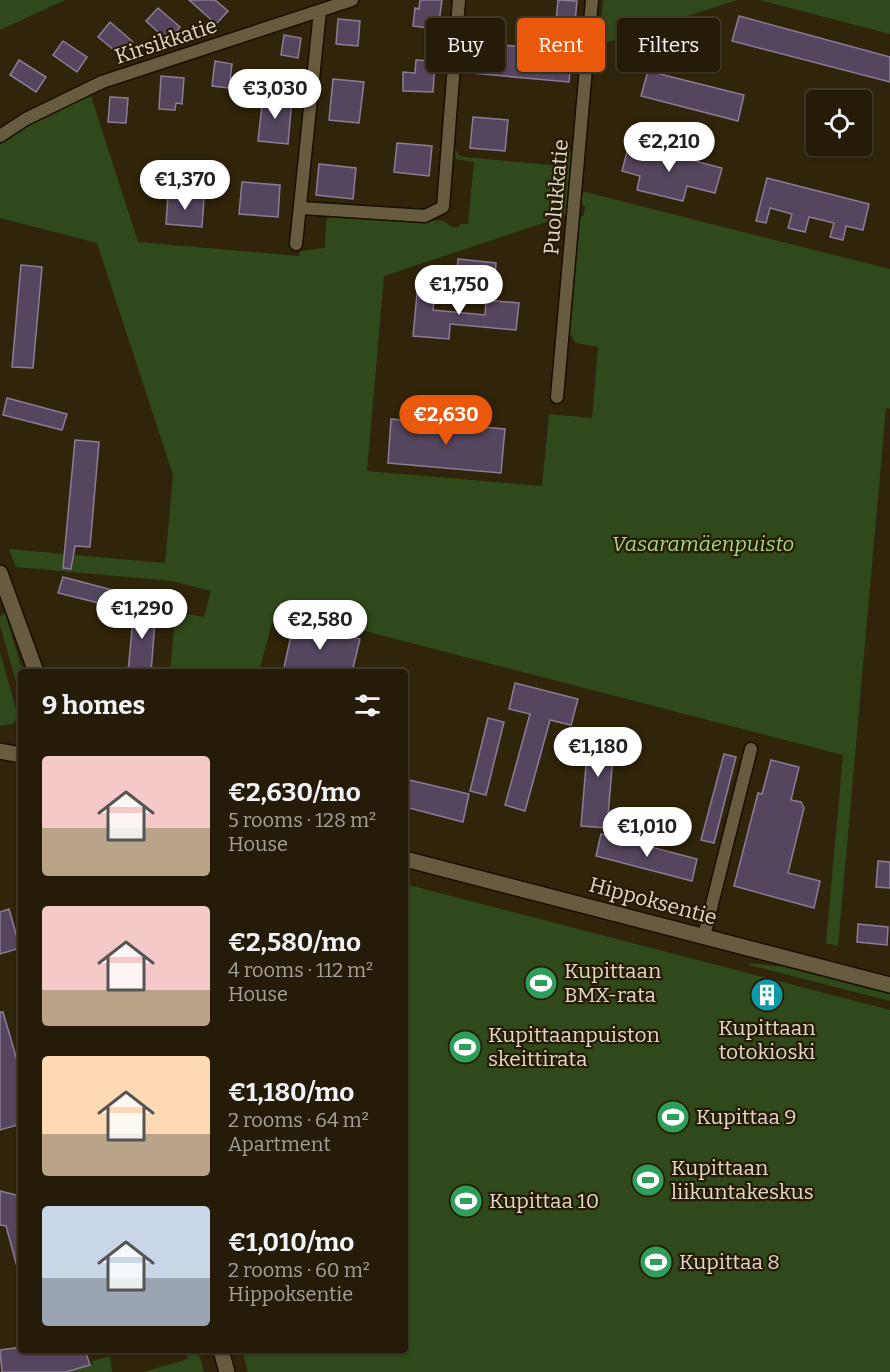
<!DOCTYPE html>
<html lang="en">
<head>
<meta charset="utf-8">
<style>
  :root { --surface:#241c08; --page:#302916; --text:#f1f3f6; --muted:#a3a19c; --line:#413a29; --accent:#ea580c }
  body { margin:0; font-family:Bitter,serif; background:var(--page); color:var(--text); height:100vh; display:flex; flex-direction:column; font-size:22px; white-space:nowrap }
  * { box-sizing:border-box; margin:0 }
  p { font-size:20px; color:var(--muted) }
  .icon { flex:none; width:33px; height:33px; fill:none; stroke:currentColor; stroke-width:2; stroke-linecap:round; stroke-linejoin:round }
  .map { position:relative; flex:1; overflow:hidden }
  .sheet { position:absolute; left:18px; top:669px; width:390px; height:684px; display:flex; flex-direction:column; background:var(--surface); border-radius:6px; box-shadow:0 2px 4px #0004,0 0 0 2px var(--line) }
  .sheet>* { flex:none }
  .banner { position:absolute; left:426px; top:18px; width:374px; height:54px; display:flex; gap:12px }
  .fabs { position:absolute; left:806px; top:90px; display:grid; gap:12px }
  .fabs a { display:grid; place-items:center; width:66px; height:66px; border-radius:6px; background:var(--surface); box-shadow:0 2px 4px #0004,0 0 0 2px var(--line); font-size:30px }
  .price { position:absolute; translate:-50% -51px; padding:0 14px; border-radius:21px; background:#fff; color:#222; font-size:20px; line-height:39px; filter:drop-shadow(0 2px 3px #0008) }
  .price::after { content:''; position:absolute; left:50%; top:36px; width:18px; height:14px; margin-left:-9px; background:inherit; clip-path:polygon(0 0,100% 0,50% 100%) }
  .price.on { background:var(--accent); color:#fff }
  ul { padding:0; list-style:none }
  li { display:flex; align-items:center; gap:18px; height:150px; padding:0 24px }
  li span { display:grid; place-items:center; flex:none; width:168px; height:120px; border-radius:6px; color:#555 }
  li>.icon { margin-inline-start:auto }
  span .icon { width:72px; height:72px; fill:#fffc; stroke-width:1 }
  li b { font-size:26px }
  h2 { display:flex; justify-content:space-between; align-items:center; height:72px; padding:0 24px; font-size:26px }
  .pill { padding:0 21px; border-radius:6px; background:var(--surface); box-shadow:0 2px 4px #0004,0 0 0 2px var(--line); font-size:21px; line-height:54px }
  .pill.on { background:var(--accent); color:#fff }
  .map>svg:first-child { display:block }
</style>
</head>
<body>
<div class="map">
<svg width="890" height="1372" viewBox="0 0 890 1372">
  <rect width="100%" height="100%" fill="#30250a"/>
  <g fill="#2f491a">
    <polygon points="0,0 65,0 0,30"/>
    <polygon points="603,0 737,0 599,45"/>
    <polygon points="759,0 890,0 890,34"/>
    <path d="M91 96 138 242 299 256 300 251 325 248 326 221 331 214 443 221 452 227H459L460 224H468L474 162 456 159 455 149 459 155 464 157 561 166 564 137C578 153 568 195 567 215L384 276 367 471 542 486 549 414 592 418 598 347 576 343 570 334 580 218 584 215 585 207 581 203 582 194 585 192 890 269V409L886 408 838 946 826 943 843 755 276 608 259 672H170L175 617 181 613 204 617 211 591 172 581 16 567 9 549 165 563 173 475 97 243 0 218V142L65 105H69Z"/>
    <polygon points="5,613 23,672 21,700 0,625 0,616"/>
    <polygon points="0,652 18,717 13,724 0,726"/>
    <polygon points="405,884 890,1010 890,1372 248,1372 242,1350 405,1350"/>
    <polygon points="749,963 785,967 890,994 890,1001 749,965"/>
    <polygon points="186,1350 198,1350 204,1372 143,1372 188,1359"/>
    <polygon points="110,1356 112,1372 66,1372 93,1364 92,1361"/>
  </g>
  <g fill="#55465f" stroke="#8b7c97" stroke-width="1.5">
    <polygon points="189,0 215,0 228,11 216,24"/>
    <polygon points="420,0 442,0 438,29 413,26 415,8 419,9"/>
    <polygon points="558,0 577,1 575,22 556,21"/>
    <polygon points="158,8 180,27 168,41 146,21"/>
    <polygon points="739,16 890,57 890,82 732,41"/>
    <polygon points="338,19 360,21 358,46 336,44"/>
    <polygon points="110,22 133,42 121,56 98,37"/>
    <polygon points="284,35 301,38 298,58 281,55"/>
    <polygon points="63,41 87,57 77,72 53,55"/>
    <polygon points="474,42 572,52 569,82 471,73"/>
    <polygon points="19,60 46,77 36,92 10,75"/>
    <polygon points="416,60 435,61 433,92 403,91 403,72 415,73"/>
    <polygon points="215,61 232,64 229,88 212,86"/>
    <polygon points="648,71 744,95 738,121 641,96"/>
    <polygon points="161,76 184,78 182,104 176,103 175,110 159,109"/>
    <polygon points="333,79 364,82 359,123 329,120"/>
    <polygon points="263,96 292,99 288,144 258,141"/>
    <polygon points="110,97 128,98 126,123 108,122"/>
    <polygon points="473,117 508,120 505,151 470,148"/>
    <polygon points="397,143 432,146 429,176 394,172"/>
    <polygon points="629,144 722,168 715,193 687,186 683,201 637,190 640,176 622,171"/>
    <polygon points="319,164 356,168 353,199 316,195"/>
    <polygon points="767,178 869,204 863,230 846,226 843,240 830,237 834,223 809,217 805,232 788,228 792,214 770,208 766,223 756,221"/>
    <polygon points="242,182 280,185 278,217 239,214"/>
    <polygon points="168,195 204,198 202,227 166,224"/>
    <polygon points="458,259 496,263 494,293 456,289"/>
    <polygon points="21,265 42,267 33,368 12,367"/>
    <polygon points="418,283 436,284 433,310 485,315 486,300 519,303 516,330 450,324 449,339 413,336"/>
    <polygon points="7,398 67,414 62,430 3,415"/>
    <polygon points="391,419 505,429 501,473 388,463"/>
    <polygon points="75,440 99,442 90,547 75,546 71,569 63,568"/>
    <polygon points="63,577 120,592 115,607 58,593"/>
    <polygon points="134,608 156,609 151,672 128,672"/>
    <polygon points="294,622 360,639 352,672 283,672"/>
    <polygon points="515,683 578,699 571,725 550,720 525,811 505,805 530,714 509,709"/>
    <polygon points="488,718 504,722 486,795 470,791"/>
    <polygon points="589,729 615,731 607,828 581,826"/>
    <polygon points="724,754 736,757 714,843 701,840"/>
    <polygon points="771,760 799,767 791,800 801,802 804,808 788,873 820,881 814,908 734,886 758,793 762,794"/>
    <polygon points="405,779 469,794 463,822 405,807"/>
    <polygon points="601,834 697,859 692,881 596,856"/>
    <polygon points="878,861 890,862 890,888 876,887"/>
    <polygon points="9,909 20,948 0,954 0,912"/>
    <polygon points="858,924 888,927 887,945 857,942"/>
    <circle cx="767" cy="995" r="14"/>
    <polygon points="0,1012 3,1012 19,1067 21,1067 21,1124 0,1130"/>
    <polygon points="0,1191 21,1196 21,1269 18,1270 6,1226 0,1225"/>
    <polygon points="21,1347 21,1350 85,1350 90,1365 66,1372 2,1372 0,1350"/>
  </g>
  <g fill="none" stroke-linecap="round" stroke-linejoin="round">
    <g stroke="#180d00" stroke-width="15">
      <g id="minor">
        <polyline points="0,136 26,119 102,82 352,0"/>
        <polyline points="301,208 425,216 443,207 459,0"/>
        <polyline points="296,244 320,11"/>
        <polyline points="557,397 592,0"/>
        <polyline points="704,936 751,749"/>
      </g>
    </g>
    <g stroke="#180d00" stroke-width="18">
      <g id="tertiary">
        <polyline points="0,573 36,672"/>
        <polyline points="0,751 21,755"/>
        <polyline points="405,859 890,985"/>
        <polyline points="221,1350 227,1372"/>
      </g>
    </g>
    <use href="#minor" stroke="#685c40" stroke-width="12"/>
    <use href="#tertiary" stroke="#685c40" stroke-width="15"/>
  </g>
  <defs>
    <g id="stadium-disc" transform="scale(1.725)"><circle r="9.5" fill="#2e9e5b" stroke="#261b02"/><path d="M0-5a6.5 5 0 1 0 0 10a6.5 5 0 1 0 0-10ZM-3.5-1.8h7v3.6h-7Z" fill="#fff"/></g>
    <g id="building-disc" transform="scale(1.725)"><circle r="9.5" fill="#0f9aa8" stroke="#261b02"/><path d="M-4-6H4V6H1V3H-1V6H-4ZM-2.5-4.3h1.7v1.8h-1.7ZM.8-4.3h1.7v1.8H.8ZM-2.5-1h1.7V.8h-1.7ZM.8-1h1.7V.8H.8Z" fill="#fff"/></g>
  </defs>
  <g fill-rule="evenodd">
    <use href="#stadium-disc" x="541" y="983"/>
    <use href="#building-disc" x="767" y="995"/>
    <use href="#stadium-disc" x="465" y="1047"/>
    <use href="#stadium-disc" x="673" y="1117"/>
    <use href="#stadium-disc" x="648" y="1180"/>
    <use href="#stadium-disc" x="466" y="1201"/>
    <use href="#stadium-disc" x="656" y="1262"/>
  </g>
  <g text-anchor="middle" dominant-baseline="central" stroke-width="4.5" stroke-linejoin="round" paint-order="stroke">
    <g font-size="21" fill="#e0d9ca" stroke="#261b02">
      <text transform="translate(166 41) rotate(-18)">Kirsikkatie</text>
      <text transform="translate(556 197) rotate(-85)">Puolukkatie</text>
      <text transform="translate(653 901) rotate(15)">Hippoksentie</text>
    </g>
    <g font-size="21" font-style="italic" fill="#a2d77b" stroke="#261b02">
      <text x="703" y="544">Vasaramäenpuisto</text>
    </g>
    <g font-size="21" fill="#e0d9ca" stroke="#261b02" text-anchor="start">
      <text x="564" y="971">Kupittaan<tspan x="564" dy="24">BMX-rata</tspan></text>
      <text x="767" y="1028" text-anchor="middle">Kupittaan<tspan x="767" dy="24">totokioski</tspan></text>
      <text x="488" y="1035">Kupittaanpuiston<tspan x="488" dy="24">skeittirata</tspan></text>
      <text x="696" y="1117">Kupittaa 9</text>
      <text x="671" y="1168">Kupittaan<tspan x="671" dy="24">liikuntakeskus</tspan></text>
      <text x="489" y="1201">Kupittaa 10</text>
      <text x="679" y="1262">Kupittaa 8</text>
    </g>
  </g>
</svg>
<div class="fabs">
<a><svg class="icon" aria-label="locate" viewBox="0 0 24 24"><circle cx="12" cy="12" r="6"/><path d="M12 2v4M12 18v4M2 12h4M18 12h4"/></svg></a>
</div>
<b class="price" style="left:275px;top:120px">€3,030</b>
<b class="price" style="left:669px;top:173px">€2,210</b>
<b class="price" style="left:185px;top:211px">€1,370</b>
<b class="price" style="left:459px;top:316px">€1,750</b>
<b class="price on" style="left:446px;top:446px">€2,630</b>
<b class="price" style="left:142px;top:640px">€1,290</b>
<b class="price" style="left:320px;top:651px">€2,580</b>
<b class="price" style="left:598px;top:778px">€1,180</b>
<b class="price" style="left:647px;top:858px">€1,010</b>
<div class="banner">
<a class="pill">Buy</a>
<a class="pill on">Rent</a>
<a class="pill">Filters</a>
</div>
<section class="sheet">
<h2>9 homes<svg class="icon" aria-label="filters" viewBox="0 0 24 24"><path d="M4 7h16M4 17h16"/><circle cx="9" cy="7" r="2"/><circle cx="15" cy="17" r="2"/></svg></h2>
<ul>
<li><span style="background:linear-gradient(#f6c9c9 60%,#b9a48a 0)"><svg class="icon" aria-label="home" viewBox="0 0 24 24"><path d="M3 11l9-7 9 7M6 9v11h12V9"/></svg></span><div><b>€2,630/mo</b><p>5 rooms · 128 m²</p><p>House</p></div></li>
<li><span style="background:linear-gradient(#f6c9c9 70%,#b9a48a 0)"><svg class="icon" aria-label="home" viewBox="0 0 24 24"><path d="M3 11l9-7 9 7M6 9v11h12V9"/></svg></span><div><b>€2,580/mo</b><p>4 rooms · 112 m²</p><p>House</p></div></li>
<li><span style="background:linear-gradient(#ffd9b3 65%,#b9a48a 0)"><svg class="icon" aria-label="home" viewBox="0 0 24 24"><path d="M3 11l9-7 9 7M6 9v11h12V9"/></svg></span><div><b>€1,180/mo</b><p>2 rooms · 64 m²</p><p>Apartment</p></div></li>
<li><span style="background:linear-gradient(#c9d6e8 60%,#9aa5b1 0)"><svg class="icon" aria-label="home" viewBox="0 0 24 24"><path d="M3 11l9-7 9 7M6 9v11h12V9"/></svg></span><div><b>€1,010/mo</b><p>2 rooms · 60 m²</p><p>Hippoksentie</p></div></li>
</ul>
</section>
</div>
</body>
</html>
